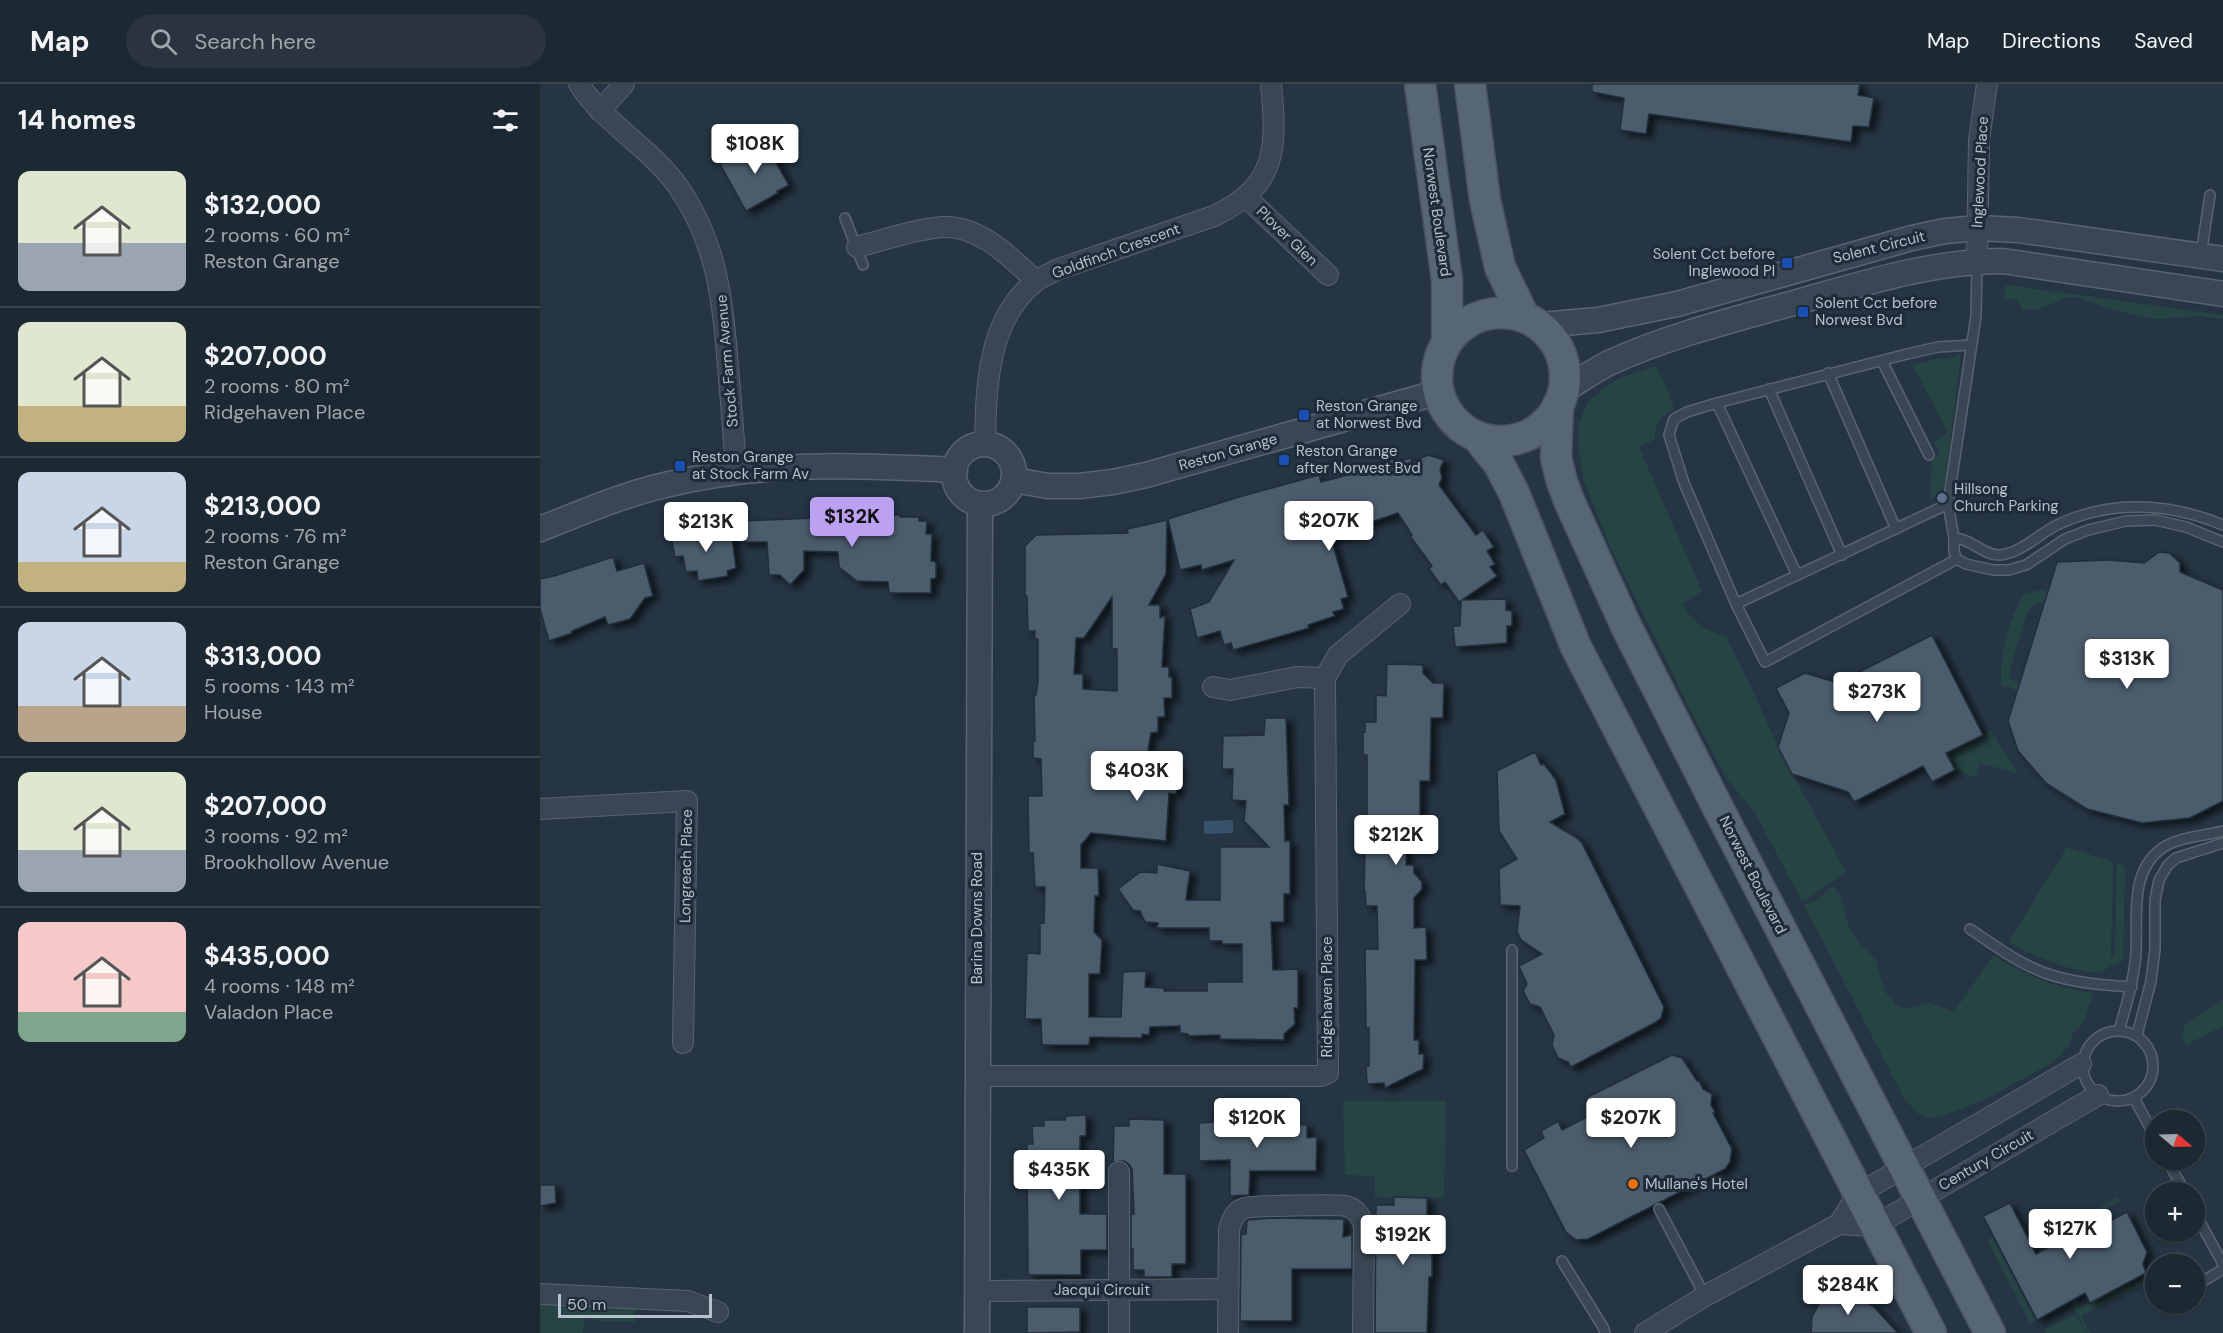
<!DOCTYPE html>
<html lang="en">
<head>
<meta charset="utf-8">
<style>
  :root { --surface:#1c2832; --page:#29343e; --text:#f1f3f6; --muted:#a0a6ac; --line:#3a444d; --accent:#bca0f2 }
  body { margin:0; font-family:"DM Sans",sans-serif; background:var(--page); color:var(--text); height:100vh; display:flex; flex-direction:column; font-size:22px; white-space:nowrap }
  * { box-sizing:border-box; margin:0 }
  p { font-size:20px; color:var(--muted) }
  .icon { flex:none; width:33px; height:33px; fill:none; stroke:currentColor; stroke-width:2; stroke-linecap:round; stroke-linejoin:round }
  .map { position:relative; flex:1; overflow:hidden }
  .drawer { display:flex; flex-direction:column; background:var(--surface); width:540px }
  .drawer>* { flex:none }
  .needle { width:39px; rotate:109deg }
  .tools { position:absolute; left:1605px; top:1026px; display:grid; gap:12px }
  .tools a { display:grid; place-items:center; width:60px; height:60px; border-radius:50%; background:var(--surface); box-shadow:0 2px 4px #0004,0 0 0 2px var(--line); font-size:30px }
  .scale { position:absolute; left:18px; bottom:15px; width:154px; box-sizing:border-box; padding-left:6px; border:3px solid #b7c1cd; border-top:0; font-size:16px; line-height:21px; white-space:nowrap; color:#b7c1cd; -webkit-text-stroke:4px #1e2b38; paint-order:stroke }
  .price { position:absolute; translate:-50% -51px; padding:0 14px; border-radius:6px; background:#fff; color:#222; font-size:20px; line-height:39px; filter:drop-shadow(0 2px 3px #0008) }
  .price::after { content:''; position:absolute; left:50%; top:36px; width:18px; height:14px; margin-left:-9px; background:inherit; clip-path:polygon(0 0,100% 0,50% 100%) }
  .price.current { background:var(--accent); color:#111 }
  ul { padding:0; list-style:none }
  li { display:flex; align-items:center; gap:18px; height:150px; padding:0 18px }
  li+li { border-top:2px solid var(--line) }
  li span { display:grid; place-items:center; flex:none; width:168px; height:120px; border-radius:12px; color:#555 }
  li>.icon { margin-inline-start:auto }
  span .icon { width:72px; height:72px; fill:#fffc; stroke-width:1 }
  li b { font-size:26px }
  h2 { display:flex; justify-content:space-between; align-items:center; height:72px; padding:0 18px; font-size:26px }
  header { display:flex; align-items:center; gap:36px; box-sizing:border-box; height:84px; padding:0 30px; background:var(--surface); border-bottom:2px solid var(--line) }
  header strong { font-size:28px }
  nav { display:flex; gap:33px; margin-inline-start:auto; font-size:21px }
  .search { width:420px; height:54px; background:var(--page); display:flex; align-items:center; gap:15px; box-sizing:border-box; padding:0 21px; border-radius:33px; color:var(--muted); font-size:22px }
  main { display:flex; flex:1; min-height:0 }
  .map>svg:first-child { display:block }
</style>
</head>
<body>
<header>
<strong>Map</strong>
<div class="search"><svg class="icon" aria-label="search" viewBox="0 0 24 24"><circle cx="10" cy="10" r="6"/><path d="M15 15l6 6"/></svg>Search here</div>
<nav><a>Map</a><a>Directions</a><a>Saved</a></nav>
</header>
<main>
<section class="drawer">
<h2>14 homes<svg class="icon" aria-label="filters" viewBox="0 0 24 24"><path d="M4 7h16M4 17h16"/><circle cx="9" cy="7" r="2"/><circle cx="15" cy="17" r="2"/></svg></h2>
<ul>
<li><span style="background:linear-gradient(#dfe7d0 60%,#9aa5b1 0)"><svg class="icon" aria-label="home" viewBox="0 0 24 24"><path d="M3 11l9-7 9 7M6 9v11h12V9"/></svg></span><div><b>$132,000</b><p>2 rooms · 60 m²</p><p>Reston Grange</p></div></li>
<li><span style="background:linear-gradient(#dfe7d0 70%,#c2b280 0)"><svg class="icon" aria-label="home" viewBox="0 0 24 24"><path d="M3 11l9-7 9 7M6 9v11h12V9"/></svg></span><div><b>$207,000</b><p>2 rooms · 80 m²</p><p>Ridgehaven Place</p></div></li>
<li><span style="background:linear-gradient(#c9d6e8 75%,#c2b280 0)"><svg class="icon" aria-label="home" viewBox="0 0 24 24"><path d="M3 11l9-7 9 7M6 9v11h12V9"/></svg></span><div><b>$213,000</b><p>2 rooms · 76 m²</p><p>Reston Grange</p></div></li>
<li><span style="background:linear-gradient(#c9d6e8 70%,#b9a48a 0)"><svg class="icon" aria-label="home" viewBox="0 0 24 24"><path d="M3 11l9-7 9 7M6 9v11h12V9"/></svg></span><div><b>$313,000</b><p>5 rooms · 143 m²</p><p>House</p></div></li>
<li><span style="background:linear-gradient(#dfe7d0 65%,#9aa5b1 0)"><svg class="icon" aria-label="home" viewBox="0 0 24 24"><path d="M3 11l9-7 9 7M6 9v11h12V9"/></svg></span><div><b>$207,000</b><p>3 rooms · 92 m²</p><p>Brookhollow Avenue</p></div></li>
<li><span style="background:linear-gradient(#f6c9c9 75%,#7fa58c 0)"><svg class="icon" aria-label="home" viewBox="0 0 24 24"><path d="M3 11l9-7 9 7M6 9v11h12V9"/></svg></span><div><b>$435,000</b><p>4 rooms · 148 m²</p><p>Valadon Place</p></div></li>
</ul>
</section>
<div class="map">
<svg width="1683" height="1249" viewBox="0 0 1683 1249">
  <defs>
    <filter id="shadow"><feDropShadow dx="6" dy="4" stdDeviation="3" flood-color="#0009"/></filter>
  </defs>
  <rect width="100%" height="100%" fill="#253543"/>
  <g fill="#274444">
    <polygon points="1466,201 1683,231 1683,235 1660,232 1614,235 1566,224 1541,214 1528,213 1497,226 1482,226 1478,216 1464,214"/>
    <polygon points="1421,270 1405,399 1400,410 1390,415 1392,375 1400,370 1394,358 1408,349 1373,281 1395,275 1414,274"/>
    <path d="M1116 282 1129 308 1134 325C1121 332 1114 340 1115 355L1099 363 1162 507 1142 520C1153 538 1166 547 1186 553L1214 609 1238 663 1306 788 1275 810 1262 817 1215 729 1186 694 1153 631 1071 465 1044 396 1038 360 1039 340 1047 319 1067 301 1083 293Z"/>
    <path d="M1501 506 1508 507 1504 520 1497 518 1487 529 1469 588 1470 595 1479 599 1477 607 1461 601C1460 571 1468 536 1484 510Z"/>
    <polygon points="1451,646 1477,689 1440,679 1436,693 1415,686 1406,669"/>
    <path d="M1527 763 1573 778 1571 874 1575 872 1577 779 1585 783 1583 877 1571 881 1561 889C1527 887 1498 874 1468 858Z"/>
    <path d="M1293 802 1301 813 1308 840 1319 860 1329 868 1336 877 1345 908 1351 914 1355 921 1366 925 1390 919 1414 928 1453 871C1484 891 1516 904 1553 909L1543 939 1534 947 1530 960 1520 972 1510 980 1442 1017 1400 1033 1390 1034 1377 1029 1364 1014 1264 821 1278 815Z"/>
    <polygon points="1683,916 1683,942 1646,961 1642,953 1644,942"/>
    <polygon points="803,1017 906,1017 904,1114 835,1113 835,1092 805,1091"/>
    <polygon points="1578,1113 1580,1117 1562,1126 1565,1132 1508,1163 1539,1225 1610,1189 1615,1190 1615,1194 1541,1232 1550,1249 1547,1249 1501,1160 1525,1148 1533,1138"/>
    <polygon points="1452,1152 1496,1237 1490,1239 1447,1155"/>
    <polygon points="0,1218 95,1220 95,1238 62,1237 44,1234 43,1249 0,1249"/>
    <polygon points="1535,1230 1546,1249 1505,1249 1504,1246"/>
  </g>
  <polygon fill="#38526b" points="693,736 693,749 664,750 664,737"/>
  <g fill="#4c5c6c" stroke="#202d3a" stroke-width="1.5" fill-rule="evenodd" filter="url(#shadow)">
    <polygon points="1052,0 1320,0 1318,11 1334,14 1329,43 1313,42 1311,58 1109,30 1106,50 1080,46 1084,14 1052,8"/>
    <polygon points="226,59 233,61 238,69 235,77 249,101 237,107 238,109 206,127 180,80 210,63 213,67"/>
    <polygon points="888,371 904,376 900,385 902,394 899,401 936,451 943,446 954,463 947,467 955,480 950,483 957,492 922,516 966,515 966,526 972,527 972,542 967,542 967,559 915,563 913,542 920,542 921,517 919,518 905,498 901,501 889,485 892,482 870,452 872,451 858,429 825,440 826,444 791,454 808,513 801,515 804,525 793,528 795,532 768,541 769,544 693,566 691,559 684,561 680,547 657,554 650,525 669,518 694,476 662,486 661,481 640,486 628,435 699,413 779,391 781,398 838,383 837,379 855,375 856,378 871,374 872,378"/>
    <polygon points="315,428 360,431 360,433 379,433 379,437 387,437 386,450 392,450 391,477 396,478 396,494 391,495 391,509 349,509 348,498 317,497 299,483 298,468 264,467 264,486 250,501 240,491 229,491 227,458 201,458 200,437 300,433 311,432"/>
    <path d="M627 436 626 490 609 521H620V534L625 532 622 583H629V593H632V614H624L625 633H618V648L611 649 606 678 639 682 636 710 629 709 626 757 551 749 541 761V784H558L559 812H555L554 848 562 856 560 890H549V933H581L583 888 606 887 605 903 624 904V907H667V898H702V860H682V857H669V844H617L618 839 605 838 600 827 593 826 578 805 600 788 617 789V780L650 787 646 816H680V763H729L704 737 706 717 692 716 693 685H682L683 652 724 651 725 634H746L749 721H744L745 757H750V810H744V838H731L733 886 758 885V924H754L755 940 744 950V956L680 955V951L648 952V950L640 949V942L610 943 609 951 602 950V954L550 953 549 961H502L501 935H485L487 869 500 870V839H504L505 803H495L493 769H489L488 712H502L501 675 493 674V657H495L494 611H496L498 596V555H495V547H488L487 512H485V462L496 451 588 449 587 445ZM572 513V565H577V607L543 605V590H534L536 554H544Z"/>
    <polygon points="191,446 196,484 187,487 188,492 158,497 157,487 146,488 143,472 135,473 131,453 157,447 157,450"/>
    <polygon points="1619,468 1629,469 1635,474 1640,479 1640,488 1683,506 1683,717 1650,734 1602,739 1547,725 1507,700 1478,667 1468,637 1517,478 1569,476 1604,479"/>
    <polygon points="73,473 77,487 104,479 113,512 105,514 90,535 68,541 65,533 32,547 32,549 9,557 0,525 0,495 14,492"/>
    <polygon points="1392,551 1443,651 1406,669 1415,686 1392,698 1383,682 1314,718 1308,708 1252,690 1238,663 1249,629 1236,604 1265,589 1298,599"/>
    <polygon points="847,580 883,581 883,589 893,599 904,599 903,634 891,634 890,697 880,697 880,732 867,732 866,781 874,781 874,789 882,798 882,805 874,814 874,844 886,843 887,876 875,876 874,956 879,956 879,970 884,970 883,985 845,1004 844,999 827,1000 826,981 829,982 829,944 826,944 825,865 838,865 837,822 826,822 825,807 824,807 825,766 827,766 827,671 823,671 823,648 825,648 825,638 836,638 836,611 846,612"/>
    <polygon points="995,668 1001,681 1004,680 1016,696 1025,730 1010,738 1037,754 1042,759 1124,923 1121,934 1116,938 1031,983 1028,978 1018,974 1012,961 1014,951 1000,923 990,920 983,907 987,900 979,882 1002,870 981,856 977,847 980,822 960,821 959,785 977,775 959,747 957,687"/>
    <polygon points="1132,971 1142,974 1157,997 1159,997 1163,1005 1172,1010 1171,1021 1175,1028 1173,1029 1192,1065 1190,1078 1185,1085 1048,1155 1036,1156 1026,1148 984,1066 1004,1054 1001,1047 1018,1037 1022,1046 1053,1030 1046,1014"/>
    <polygon points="546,1031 546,1052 540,1052 540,1130 567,1130 567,1166 541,1166 541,1191 488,1191 487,1060 493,1060 492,1042 504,1042 504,1036 525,1036 526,1032"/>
    <polygon points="589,1035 624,1036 624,1090 646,1090 646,1180 632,1180 632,1193 604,1193 604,1186 593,1186 593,1165 591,1165 591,1130 594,1130 592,1085 589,1080 584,1077 573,1078 574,1042 589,1042"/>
    <polygon points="708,1036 748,1038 748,1040 767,1041 767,1054 777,1053 776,1087 710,1087 709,1111 690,1112 690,1076 659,1077 659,1039"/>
    <polygon points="0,1101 15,1101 16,1119 0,1122"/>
    <polygon points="854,1113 887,1114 887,1137 892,1137 892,1193 889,1193 887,1249 835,1249 836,1121 854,1121"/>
    <polygon points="1470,1119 1496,1170 1565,1132 1568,1138 1587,1128 1607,1168 1603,1180 1606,1189 1550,1219 1545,1209 1497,1236 1443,1132"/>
    <polygon points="732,1134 804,1135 803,1153 812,1151 812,1185 752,1185 752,1237 700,1237 701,1151 706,1150 707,1136"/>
    <polygon points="1303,1207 1333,1222 1358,1249 1271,1249 1272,1233 1281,1216 1290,1209"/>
    <polygon points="487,1223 540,1223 540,1248 487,1249"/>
  </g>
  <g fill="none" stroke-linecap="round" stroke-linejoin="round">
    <g stroke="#586470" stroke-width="12">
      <g id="service">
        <polyline points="305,134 323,181"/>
        <polyline points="1661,171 1670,111"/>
        <polyline points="1437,179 1436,232 1408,420 1414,454 1414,468 1417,475 1426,480 1453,486 1469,486 1486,481 1525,455 1548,446 1586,437 1615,436 1646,443 1683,458"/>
        <polyline points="1342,277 1389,371"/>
        <polyline points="1288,289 1356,445"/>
        <polyline points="1229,305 1302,471"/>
        <polyline points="1177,319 1257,491"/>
        <path d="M1414 454C1432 455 1444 472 1460 471 1481 469 1499 450 1517 441 1571 415 1630 419 1683 441"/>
        <polyline points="1417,475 1225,578 1196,520 1144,399 1129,351 1134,335 1147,328 1177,319 1367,270 1398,263 1431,261"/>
        <polyline points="1196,520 1408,420"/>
        <path d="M1430 845C1454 861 1478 879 1505 889 1533 899 1563 901 1592 903"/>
        <path d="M1579 946C1586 924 1592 902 1595 879 1600 842 1586 791 1621 765 1637 753 1664 752 1683 747"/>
        <circle cx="1578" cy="982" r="35"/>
        <polyline points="1597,951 1611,897 1615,865 1615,816 1619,796 1628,781 1636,774 1683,759"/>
        <polyline points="1594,1014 1616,1055"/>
        <polyline points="1627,1076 1645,1108"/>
        <polyline points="972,1082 972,866"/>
        <polyline points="1119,1125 1165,1212"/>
        <polyline points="1654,1127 1683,1180"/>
        <polyline points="1022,1177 1063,1243 1065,1249"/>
        <polyline points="1654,1203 1683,1185"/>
      </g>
    </g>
    <g stroke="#586470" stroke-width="22">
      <g id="minor">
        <path d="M39 0C65 40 109 63 137 101 177 158 183 216 188 283 191 318 194 353 196 387"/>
        <polyline points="60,27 84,0"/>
        <polyline points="706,113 788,191"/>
        <path d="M317 163C345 156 374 145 403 143 440 141 471 174 496 197"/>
        <polyline points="1437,177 1439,56 1447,0"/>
        <path d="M445 360C446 304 447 235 496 197 502 193 510 190 516 186L674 132C738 102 737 63 731 0"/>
        <polyline points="673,603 690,606 757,593 785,594"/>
        <polyline points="0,725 147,717 143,959"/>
        <polyline points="437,992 782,992 788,989 785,594 798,571 860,520"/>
        <polyline points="1299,1140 1318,1110 1541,980"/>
        <polyline points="437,1207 688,1205"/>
        <polyline points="0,1210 148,1217 178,1228"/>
        <polyline points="579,1249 579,1088"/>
        <path d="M688 1249 689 1145C692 1136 694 1128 704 1124 711 1122 799 1120 806 1122 817 1125 820 1132 824 1141L823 1249"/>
        <polyline points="1105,1249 1165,1212 1299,1140 1334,1142 1558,1011"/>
      </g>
    </g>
    <g stroke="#586470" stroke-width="27">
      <g id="tertiary">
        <polyline points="1001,241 1058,236 1137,220 1372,154 1405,147 1438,144 1478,146 1683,175"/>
        <path d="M1022 307C1038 298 1053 287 1069 279 1132 250 1201 234 1268 215 1331 197 1397 177 1463 177L1683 210"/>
        <circle cx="444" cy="390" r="30"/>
        <polyline points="474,396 508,402 539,402 573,398 606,391 899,308"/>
        <path d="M0 445C41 429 82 411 125 401 224 377 314 381 415 386"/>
        <polyline points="437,1249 440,420"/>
      </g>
    </g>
    <g stroke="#46525f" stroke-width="33">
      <g id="primary">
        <polyline points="880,0 907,196 907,256"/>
        <polyline points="930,0 945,116 960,183 984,233"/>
        <circle cx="961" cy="293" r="64"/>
        <polyline points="1018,321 1016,374 1022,398 1030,419 1087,544 1175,718 1450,1249"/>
        <polyline points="938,354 959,380 974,409 1036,563 1391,1249"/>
      </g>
    </g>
    <use href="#service" stroke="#394653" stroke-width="9"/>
    <use href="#minor" stroke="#394653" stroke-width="20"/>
    <use href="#tertiary" stroke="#394653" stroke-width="24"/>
    <use href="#primary" stroke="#576673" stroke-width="30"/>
  </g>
  <g fill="#1a4fb4" stroke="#1e2b38" stroke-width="2">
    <rect x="1241" y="173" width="12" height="12" rx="3"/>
    <rect x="1257" y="222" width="12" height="12" rx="3"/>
    <rect x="758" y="325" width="12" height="12" rx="3"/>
    <rect x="738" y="370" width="12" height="12" rx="3"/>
    <rect x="134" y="376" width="12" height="12" rx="3"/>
  </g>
  <circle fill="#5c6f8a" stroke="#1e2b38" stroke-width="2" cx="1402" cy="414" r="6"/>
  <circle fill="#e8710a" stroke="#1e2b38" stroke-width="2" cx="1093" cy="1100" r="6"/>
  <g text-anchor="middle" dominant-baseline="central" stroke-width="6" stroke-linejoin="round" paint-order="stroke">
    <g font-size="15" fill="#b7c1cd" stroke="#1e2b38">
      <text transform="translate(1440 88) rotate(-87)">Inglewood Place</text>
      <text transform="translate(897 128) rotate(82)">Norwest Boulevard</text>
      <text transform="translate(747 152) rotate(44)">Plover Glen</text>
      <text transform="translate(1339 163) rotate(-14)">Solent Circuit</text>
      <text transform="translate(576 167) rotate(-20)">Goldfinch Crescent</text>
      <text transform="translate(187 277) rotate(-95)">Stock Farm Avenue</text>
      <text transform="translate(688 368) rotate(-16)">Reston Grange</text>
      <text transform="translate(146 782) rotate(-89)">Longreach Place</text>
      <text transform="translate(1213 791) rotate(63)">Norwest Boulevard</text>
      <text transform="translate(437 834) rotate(-90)">Barina Downs Road</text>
      <text transform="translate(787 913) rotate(-90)">Ridgehaven Place</text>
      <text transform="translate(1446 1076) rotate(-30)">Century Circuit</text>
      <text x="562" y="1206">Jacqui Circuit</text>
    </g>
    <g font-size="15" fill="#b7c1cd" stroke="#1e2b38" text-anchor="start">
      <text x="1235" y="170" text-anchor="end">Solent Cct before<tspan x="1235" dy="17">Inglewood Pl</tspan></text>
      <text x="1275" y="219">Solent Cct before<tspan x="1275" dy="17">Norwest Bvd</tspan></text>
      <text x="776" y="322">Reston Grange<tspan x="776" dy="17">at Norwest Bvd</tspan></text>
      <text x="756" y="367">Reston Grange<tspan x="756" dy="17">after Norwest Bvd</tspan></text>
      <text x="152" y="373">Reston Grange<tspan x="152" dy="17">at Stock Farm Av</tspan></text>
      <text x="1414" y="405">Hillsong<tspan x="1414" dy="17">Church Parking</tspan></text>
      <text x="1105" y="1100">Mullane's Hotel</text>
    </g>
  </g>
</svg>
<div class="tools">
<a><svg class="needle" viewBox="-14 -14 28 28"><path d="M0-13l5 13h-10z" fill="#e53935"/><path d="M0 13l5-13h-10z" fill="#a0a6ac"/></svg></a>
<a>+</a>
<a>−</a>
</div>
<div class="scale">50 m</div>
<b class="price" style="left:215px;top:91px">$108K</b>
<b class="price current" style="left:312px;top:464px">$132K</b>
<b class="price" style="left:789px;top:468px">$207K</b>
<b class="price" style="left:166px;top:469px">$213K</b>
<b class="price" style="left:1587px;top:606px">$313K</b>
<b class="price" style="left:1337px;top:639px">$273K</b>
<b class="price" style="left:597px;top:718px">$403K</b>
<b class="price" style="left:856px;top:782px">$212K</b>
<b class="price" style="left:717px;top:1065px">$120K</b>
<b class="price" style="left:1091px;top:1065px">$207K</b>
<b class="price" style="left:519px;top:1117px">$435K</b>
<b class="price" style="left:1530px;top:1176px">$127K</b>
<b class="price" style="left:863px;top:1182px">$192K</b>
<b class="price" style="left:1308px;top:1232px">$284K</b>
</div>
</main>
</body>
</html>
